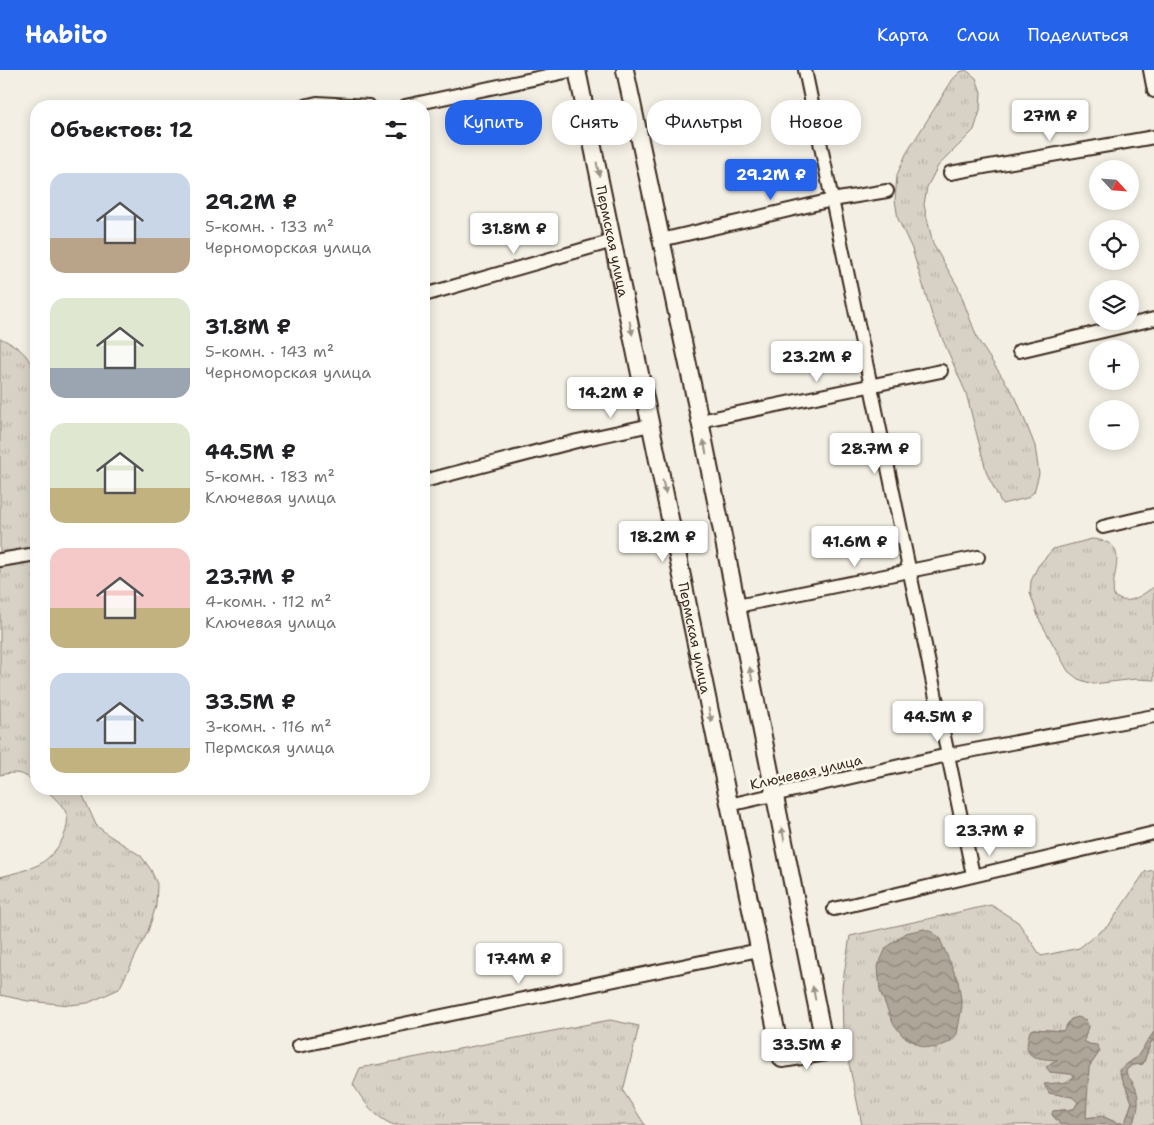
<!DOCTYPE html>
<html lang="ru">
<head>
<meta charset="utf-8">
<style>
  :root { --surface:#fff; --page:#f2f2f2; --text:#202124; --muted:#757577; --accent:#2563eb }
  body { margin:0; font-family:"Shantell Sans",sans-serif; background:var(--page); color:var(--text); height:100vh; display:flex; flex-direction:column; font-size:19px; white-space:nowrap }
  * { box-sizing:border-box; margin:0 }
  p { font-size:16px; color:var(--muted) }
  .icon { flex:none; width:28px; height:28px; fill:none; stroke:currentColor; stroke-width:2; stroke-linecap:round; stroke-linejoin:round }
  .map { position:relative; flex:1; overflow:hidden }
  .side { position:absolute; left:30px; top:30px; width:400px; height:695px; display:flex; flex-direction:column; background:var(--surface); border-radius:20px; box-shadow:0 2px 12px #0003 }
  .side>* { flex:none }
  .hud { position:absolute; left:445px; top:30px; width:475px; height:45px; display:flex; gap:10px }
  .needle { width:32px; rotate:116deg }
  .buttons { position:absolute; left:1089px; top:90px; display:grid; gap:10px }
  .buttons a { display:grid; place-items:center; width:50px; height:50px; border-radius:50%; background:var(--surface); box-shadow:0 2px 12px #0003; font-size:25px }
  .price { position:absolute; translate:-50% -42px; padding:0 11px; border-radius:5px; background:#fff; color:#222; font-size:16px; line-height:32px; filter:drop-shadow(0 1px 2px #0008) }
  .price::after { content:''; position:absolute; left:50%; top:30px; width:15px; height:11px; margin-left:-8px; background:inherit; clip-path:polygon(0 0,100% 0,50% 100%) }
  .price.on { background:var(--accent); color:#fff }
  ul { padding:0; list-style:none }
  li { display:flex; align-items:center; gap:15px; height:125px; padding:0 20px }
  li span { display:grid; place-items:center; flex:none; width:140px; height:100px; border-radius:15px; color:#555 }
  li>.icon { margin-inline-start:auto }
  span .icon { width:60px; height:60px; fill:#fffc; stroke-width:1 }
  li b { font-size:21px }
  h2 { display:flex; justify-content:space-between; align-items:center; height:60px; padding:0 20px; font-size:21px }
  .chip { padding:0 18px; border-radius:20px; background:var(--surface); box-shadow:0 2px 12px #0003; font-size:18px; line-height:45px }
  .chip.on { background:var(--accent); color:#fff }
  header { display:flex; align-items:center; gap:30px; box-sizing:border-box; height:70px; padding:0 25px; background:var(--accent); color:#fff }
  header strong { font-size:24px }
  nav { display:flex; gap:28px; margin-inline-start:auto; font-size:18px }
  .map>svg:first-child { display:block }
</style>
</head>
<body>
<header>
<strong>Habito</strong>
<nav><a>Карта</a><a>Слои</a><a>Поделиться</a></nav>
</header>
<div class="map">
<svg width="1154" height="1055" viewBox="0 0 1154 1055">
  <defs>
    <pattern id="grass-tufts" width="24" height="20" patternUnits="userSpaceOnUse" patternTransform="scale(1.25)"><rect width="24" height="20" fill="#d8d1c6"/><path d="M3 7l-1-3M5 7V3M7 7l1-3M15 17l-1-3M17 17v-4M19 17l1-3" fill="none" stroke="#bab4aa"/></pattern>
    <pattern id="water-waves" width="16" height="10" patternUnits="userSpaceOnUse" patternTransform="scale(1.25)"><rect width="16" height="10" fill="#afa69a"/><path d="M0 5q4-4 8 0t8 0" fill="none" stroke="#90877d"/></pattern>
  </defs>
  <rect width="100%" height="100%" fill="#f3efe4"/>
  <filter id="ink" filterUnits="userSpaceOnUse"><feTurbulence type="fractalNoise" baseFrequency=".02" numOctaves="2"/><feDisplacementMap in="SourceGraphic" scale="10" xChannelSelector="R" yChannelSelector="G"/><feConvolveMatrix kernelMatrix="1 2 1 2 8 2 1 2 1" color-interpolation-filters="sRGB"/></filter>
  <g filter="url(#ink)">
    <g fill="url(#grass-tufts)" stroke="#8a7e72">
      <polygon points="966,0 976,8 981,22 980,41 974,60 938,96 927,117 924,135 933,174 958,217 978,270 1016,328 1035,376 1039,404 1034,422 1027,428 1002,434 987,404 966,323 932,245 912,179 898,149 895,130 897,105 906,84 953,9 960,2"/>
      <path d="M0 268C22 279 24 281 36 302V712C22 703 17 701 0 705Z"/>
      <path d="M1092 469C1134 472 1109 504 1114 526 1129 537 1141 525 1154 517V610L1136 609 1093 614 1078 609 1068 601 1039 549 1030 523 1031 511 1038 496 1053 479Z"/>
      <path d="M45 719H80L96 755 107 764 141 786 151 800 157 814 156 836 148 861 119 919 88 933 69 935 28 931 0 925V807C12 804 27 800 38 795 53 787 70 765 67 746 65 736 52 726 45 719Z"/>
      <polygon points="1154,800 1154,962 1137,987 1119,1000 1132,1032 1125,1053 1117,1053 1102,1046 1085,1048 1089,997 1100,981 1084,971 1071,949 1063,961 1034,959 1066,987 1075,976 1082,979 1077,986 1052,992 1050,1002 1071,1004 1075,1006 1049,1023 1073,1027 1078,1032 1074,1039 1053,1041 1052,1045 1061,1055 862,1055 843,965 842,917 850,866 991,835 1018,852 1041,886 1079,878 1109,855 1145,802"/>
      <path d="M610 950 639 956 623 1021 645 1055H394C375 1048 363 1031 353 1014L360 998Z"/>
      <polygon points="1154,970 1154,1050 1152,1055 1131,1055 1136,1047 1133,1013 1126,1005 1126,1000 1132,995 1143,994 1151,972"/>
    </g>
    <g fill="url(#water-waves)" stroke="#817468">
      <polygon points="924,859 932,862 939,867 958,911 962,936 957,964 950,972 936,978 923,977 903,966 893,953 880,921 878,896 886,878 905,863"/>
      <path d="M1078 947 1086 950 1088 956 1084 971 1089 974 1097 975 1100 981 1089 997 1086 1048 1102 1046 1117 1053H1125L1132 1032 1119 1000 1137 987 1154 962V970L1151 972 1143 994 1132 995 1126 1000C1126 1006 1130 1008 1133 1013 1141 1026 1139 1044 1131 1055H1061L1052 1044 1053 1041 1074 1039 1078 1032 1072 1027 1049 1023 1044 1014 1069 1012 1075 1006 1071 1004 1050 1002 1046 997 1052 992 1058 990C1035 988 1021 990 1030 961L1034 959 1063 961 1071 949Z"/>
    </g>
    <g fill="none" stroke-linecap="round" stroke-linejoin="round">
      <g stroke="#3b2a1e" stroke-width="16">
        <g id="minor">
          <polyline points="805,0 973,805"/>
          <polyline points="1150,0 1154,21"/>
          <polyline points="304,36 317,33 369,36"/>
          <polyline points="405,36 575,0"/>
          <polyline points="950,103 1154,67"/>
          <polyline points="661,170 832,130 887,121"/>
          <polyline points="424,225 613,171"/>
          <polyline points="1019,281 1154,249"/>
          <polyline points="700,351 941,301"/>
          <polyline points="424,411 577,371 651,355"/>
          <polyline points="1103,457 1154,445"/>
          <polyline points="0,490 36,484"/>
          <polyline points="737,536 978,487"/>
          <polyline points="729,735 948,685 1154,646"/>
          <polyline points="834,839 1154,763"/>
          <polyline points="298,976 759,880"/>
        </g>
      </g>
      <g stroke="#3b2a1e" stroke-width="20">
        <g id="tertiary">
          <path id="s1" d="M577 0 782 989 826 982 700 351 625 0"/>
        </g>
      </g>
      <use href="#minor" stroke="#fbf7ec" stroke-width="12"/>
      <use href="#tertiary" stroke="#fbf7ec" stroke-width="16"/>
    </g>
    <defs><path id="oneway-solid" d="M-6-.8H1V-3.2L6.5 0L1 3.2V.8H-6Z" transform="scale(1.25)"/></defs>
    <g fill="#9b9085">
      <use href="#oneway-solid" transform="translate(598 99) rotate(78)"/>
      <use href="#oneway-solid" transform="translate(631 258) rotate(78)"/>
      <use href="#oneway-solid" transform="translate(705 377) rotate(-101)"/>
      <use href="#oneway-solid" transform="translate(664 417) rotate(78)"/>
      <use href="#oneway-solid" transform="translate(751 604) rotate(-101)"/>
      <use href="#oneway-solid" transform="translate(710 645) rotate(78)"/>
      <use href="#oneway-solid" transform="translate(783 764) rotate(-101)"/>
      <use href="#oneway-solid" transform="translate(814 923) rotate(-101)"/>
    </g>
  </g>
  <g text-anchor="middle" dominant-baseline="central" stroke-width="5" stroke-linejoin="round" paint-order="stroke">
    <g font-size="14" fill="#3b2a1e" stroke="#fbf7ec">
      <text stroke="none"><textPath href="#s1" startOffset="175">Пермская улица</textPath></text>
      <text stroke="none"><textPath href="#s1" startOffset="580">Пермская улица</textPath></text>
      <text transform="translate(806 702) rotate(-13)">Ключевая улица</text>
    </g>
  </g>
</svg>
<div class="buttons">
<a><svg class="needle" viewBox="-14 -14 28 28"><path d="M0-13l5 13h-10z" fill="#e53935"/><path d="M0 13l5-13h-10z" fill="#757577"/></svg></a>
<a><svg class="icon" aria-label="locate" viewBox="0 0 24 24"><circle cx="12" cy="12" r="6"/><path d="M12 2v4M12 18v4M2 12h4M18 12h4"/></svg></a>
<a><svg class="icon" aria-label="layers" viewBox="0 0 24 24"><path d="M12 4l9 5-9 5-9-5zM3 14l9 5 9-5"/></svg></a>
<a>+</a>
<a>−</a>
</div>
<b class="price" style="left:1050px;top:72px">27M ₽</b>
<b class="price on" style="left:771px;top:131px">29.2M ₽</b>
<b class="price" style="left:514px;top:185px">31.8M ₽</b>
<b class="price" style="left:817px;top:313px">23.2M ₽</b>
<b class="price" style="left:611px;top:349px">14.2M ₽</b>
<b class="price" style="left:875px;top:405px">28.7M ₽</b>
<b class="price" style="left:663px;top:493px">18.2M ₽</b>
<b class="price" style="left:855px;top:498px">41.6M ₽</b>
<b class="price" style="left:938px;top:673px">44.5M ₽</b>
<b class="price" style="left:990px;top:787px">23.7M ₽</b>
<b class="price" style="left:519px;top:915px">17.4M ₽</b>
<b class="price" style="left:807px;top:1001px">33.5M ₽</b>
<div class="hud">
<a class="chip on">Купить</a>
<a class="chip">Снять</a>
<a class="chip">Фильтры</a>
<a class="chip">Новое</a>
</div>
<section class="side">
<h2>Объектов: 12<svg class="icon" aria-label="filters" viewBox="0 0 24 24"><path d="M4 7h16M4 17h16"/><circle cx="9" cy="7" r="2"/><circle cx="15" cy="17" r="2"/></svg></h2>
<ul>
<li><span style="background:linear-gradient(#c9d6e8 65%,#b9a48a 0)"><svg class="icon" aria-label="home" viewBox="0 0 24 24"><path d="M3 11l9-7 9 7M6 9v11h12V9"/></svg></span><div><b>29.2M ₽</b><p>5-комн. · 133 m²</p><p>Черноморская улица</p></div></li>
<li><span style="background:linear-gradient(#dfe7d0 70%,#9aa5b1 0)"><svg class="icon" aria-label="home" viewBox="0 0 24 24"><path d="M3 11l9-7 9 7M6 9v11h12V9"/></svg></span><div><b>31.8M ₽</b><p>5-комн. · 143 m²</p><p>Черноморская улица</p></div></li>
<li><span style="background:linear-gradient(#dfe7d0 65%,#c2b280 0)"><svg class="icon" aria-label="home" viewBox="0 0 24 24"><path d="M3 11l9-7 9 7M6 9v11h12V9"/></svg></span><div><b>44.5M ₽</b><p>5-комн. · 183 m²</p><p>Ключевая улица</p></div></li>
<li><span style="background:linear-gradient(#f6c9c9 60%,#c2b280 0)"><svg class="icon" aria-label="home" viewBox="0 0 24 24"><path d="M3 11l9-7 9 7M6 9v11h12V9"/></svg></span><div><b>23.7M ₽</b><p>4-комн. · 112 m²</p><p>Ключевая улица</p></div></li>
<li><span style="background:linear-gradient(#c9d6e8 75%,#c2b280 0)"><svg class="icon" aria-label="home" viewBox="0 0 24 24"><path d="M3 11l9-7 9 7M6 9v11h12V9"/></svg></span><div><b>33.5M ₽</b><p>3-комн. · 116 m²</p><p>Пермская улица</p></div></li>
</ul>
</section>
</div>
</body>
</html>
